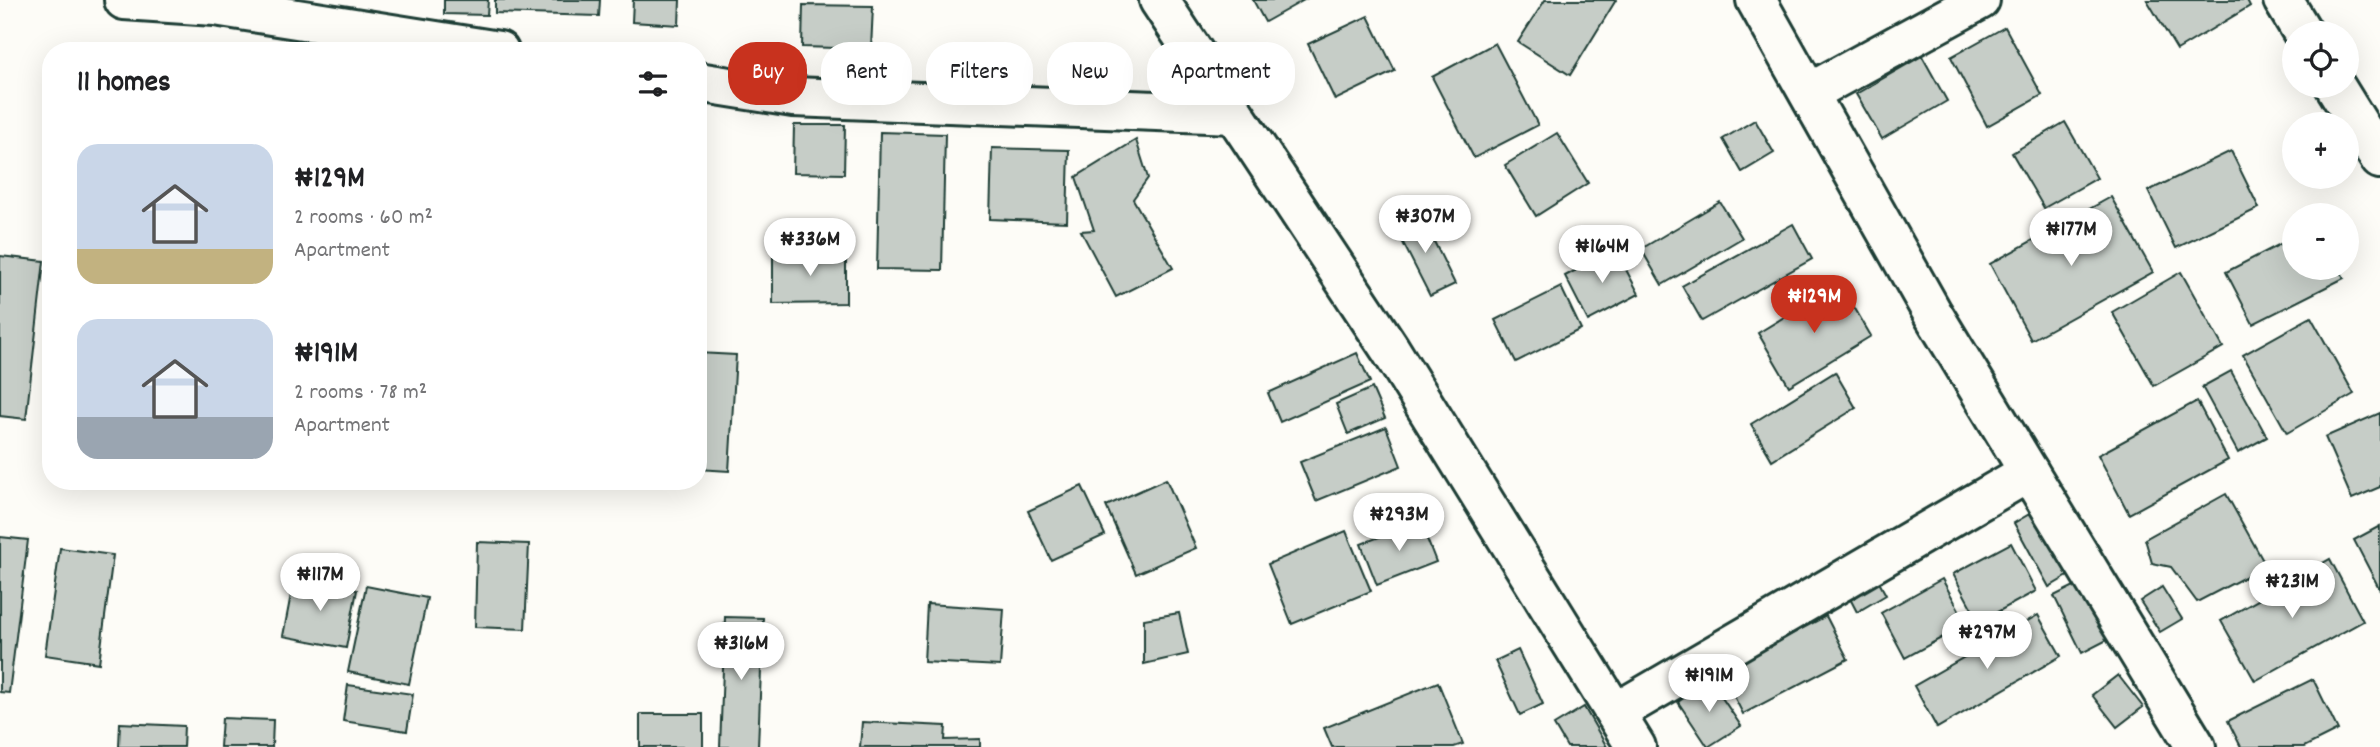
<!DOCTYPE html>
<html lang="en">
<head>
<meta charset="utf-8">
<style>
  :root { --surface:#fff; --page:#f6f6f6; --text:#202124; --muted:#757577; --accent:#c8321e }
  body { margin:0; font-family:Dekko,sans-serif; background:var(--page); color:var(--text); height:100vh; display:flex; flex-direction:column; font-size:26px; white-space:nowrap }
  * { box-sizing:border-box; margin:0 }
  p { font-size:23px; color:var(--muted) }
  .icon { flex:none; width:38px; height:38px; fill:none; stroke:currentColor; stroke-width:2; stroke-linecap:round; stroke-linejoin:round }
  .map { position:relative; flex:1; overflow:hidden }
  .drawer { position:absolute; left:42px; top:42px; width:665px; height:448px; display:flex; flex-direction:column; background:var(--surface); border-radius:28px; box-shadow:0 7px 28px #0002 }
  .drawer>* { flex:none }
  .guide { position:absolute; left:728px; top:42px; width:665px; height:63px; display:flex; gap:14px }
  .buttons { position:absolute; left:2282px; top:21px; display:grid; gap:14px }
  .buttons a { display:grid; place-items:center; width:77px; height:77px; border-radius:50%; background:var(--surface); box-shadow:0 7px 28px #0002; font-size:35px }
  .price { position:absolute; translate:-50% -60px; padding:0 16px; border-radius:24px; background:#fff; color:#222; font-size:23px; line-height:46px; filter:drop-shadow(0 2px 4px #0008) }
  .price::after { content:''; position:absolute; left:50%; top:42px; width:21px; height:16px; margin-left:-10px; background:inherit; clip-path:polygon(0 0,100% 0,50% 100%) }
  .price.current { background:var(--accent); color:#fff }
  ul { padding:0; list-style:none }
  li { display:flex; align-items:center; gap:21px; height:175px; padding:0 35px }
  li span { display:grid; place-items:center; flex:none; width:196px; height:140px; border-radius:21px; color:#555 }
  li>.icon { margin-inline-start:auto }
  span .icon { width:84px; height:84px; fill:#fffc; stroke-width:1 }
  li b { font-size:30px }
  h2 { display:flex; justify-content:space-between; align-items:center; height:84px; padding:0 35px; font-size:30px }
  .tag { padding:0 24px; border-radius:28px; background:var(--surface); box-shadow:0 7px 28px #0002; font-size:24px; line-height:63px }
  .tag.current { background:var(--accent); color:#fff }
  .map>svg:first-child { display:block }
</style>
</head>
<body>
<div class="map">
<svg width="2380" height="747" viewBox="0 0 2380 747">
  <rect width="100%" height="100%" fill="#fdfcf7"/>
  <filter id="ink" filterUnits="userSpaceOnUse"><feTurbulence type="fractalNoise" baseFrequency=".0143" numOctaves="2"/><feDisplacementMap in="SourceGraphic" scale="14" xChannelSelector="R" yChannelSelector="G"/><feConvolveMatrix kernelMatrix="1 2 1 2 8 2 1 2 1" color-interpolation-filters="sRGB"/></filter>
  <g filter="url(#ink)">
    <g fill="#c6cdc7" stroke="#1f3d34" stroke-width="2">
      <polygon points="444,0 488,0 487,15 444,14"/>
      <polygon points="495,0 600,0 599,16 495,13"/>
      <polygon points="633,0 680,0 679,25 632,22"/>
      <polygon points="1253,0 1304,0 1265,22"/>
      <polygon points="1545,0 1616,0 1570,75 1518,42"/>
      <polygon points="2147,0 2247,0 2250,6 2177,50"/>
      <polygon points="803,5 873,6 871,49 802,47"/>
      <polygon points="1368,16 1395,71 1335,100 1308,44"/>
      <polygon points="2005,27 2042,95 1987,126 1951,57"/>
      <polygon points="280,43 352,48 352,51 279,51"/>
      <polygon points="1495,43 1538,125 1474,158 1432,77"/>
      <polygon points="1922,56 1947,101 1882,139 1856,94"/>
      <polygon points="1755,120 1774,153 1742,172 1723,139"/>
      <polygon points="2065,122 2097,178 2044,208 2012,153"/>
      <polygon points="794,125 845,125 844,174 793,173"/>
      <polygon points="880,132 945,134 942,270 877,269"/>
      <polygon points="1557,133 1588,183 1536,216 1505,165"/>
      <polygon points="1136,140 1148,178 1133,199 1173,268 1116,297 1081,231 1094,230 1076,177"/>
      <polygon points="992,148 1069,150 1067,222 990,219"/>
      <polygon points="2231,151 2259,208 2176,248 2148,191"/>
      <polygon points="2111,197 2153,272 2031,340 1990,264"/>
      <polygon points="1720,202 1742,238 1662,285 1641,249"/>
      <polygon points="1421,215 1455,284 1430,296 1395,227"/>
      <polygon points="1793,224 1812,259 1702,321 1682,286"/>
      <polygon points="2294,237 2294,268 2339,268 2344,278 2253,324 2226,272"/>
      <polygon points="1615,249 1639,294 1588,321 1565,276"/>
      <polygon points="846,251 846,303 773,304 773,252"/>
      <polygon points="0,256 44,261 26,419 0,416"/>
      <polygon points="2181,272 2223,347 2154,386 2112,312"/>
      <polygon points="1840,283 1871,336 1789,386 1758,333"/>
      <polygon points="1561,287 1581,329 1516,362 1495,320"/>
      <polygon points="2311,317 2354,394 2287,433 2243,355"/>
      <polygon points="698,353 736,355 729,471 698,469"/>
      <polygon points="1357,353 1370,382 1280,422 1268,393"/>
      <polygon points="2231,371 2267,437 2238,453 2202,387"/>
      <polygon points="1835,372 1856,408 1772,460 1751,424"/>
      <polygon points="1372,388 1385,418 1348,434 1336,404"/>
      <polygon points="2197,401 2228,460 2129,514 2098,455"/>
      <polygon points="2380,413 2380,487 2352,499 2325,437"/>
      <polygon points="1386,427 1401,466 1316,501 1300,462"/>
      <polygon points="1166,479 1196,548 1136,574 1106,506"/>
      <polygon points="1082,486 1105,535 1051,560 1028,511"/>
      <polygon points="2226,494 2266,566 2197,602 2171,567 2152,563 2145,539"/>
      <polygon points="2038,509 2073,573 2049,587 2014,523"/>
      <polygon points="1420,521 1436,562 1377,585 1361,544"/>
      <polygon points="2380,526 2380,590 2354,540"/>
      <polygon points="1346,531 1371,591 1292,624 1268,564"/>
      <polygon points="0,537 28,540 9,693 0,692"/>
      <polygon points="477,542 529,544 525,629 475,627"/>
      <polygon points="2011,543 2036,591 1979,622 1953,574"/>
      <polygon points="60,548 113,555 99,663 45,655"/>
      <polygon points="2330,559 2363,621 2255,681 2221,621"/>
      <polygon points="1874,573 1886,595 1857,612 1845,589"/>
      <polygon points="294,579 357,590 346,648 283,636"/>
      <polygon points="1942,579 1967,624 1905,658 1881,613"/>
      <polygon points="2080,583 2109,639 2082,653 2054,596"/>
      <polygon points="366,586 427,598 409,684 348,672"/>
      <polygon points="2162,587 2182,619 2160,632 2140,601"/>
      <polygon points="927,604 1004,609 1000,666 924,662"/>
      <polygon points="1179,613 1188,654 1144,664 1144,619"/>
      <polygon points="2038,615 2061,656 1937,728 1914,686"/>
      <polygon points="1826,616 1848,659 1743,714 1721,671"/>
      <polygon points="725,617 763,618 758,747 720,747"/>
      <polygon points="1518,650 1543,704 1520,715 1495,661"/>
      <polygon points="2118,675 2143,707 2117,727 2092,695"/>
      <polygon points="2313,679 2338,730 2304,747 2241,747 2228,721"/>
      <polygon points="1710,680 1741,726 1708,747 1678,702"/>
      <polygon points="1438,682 1463,744 1454,747 1332,747 1324,728"/>
      <polygon points="348,685 413,694 407,731 343,721"/>
      <polygon points="1584,707 1607,747 1567,747 1554,725"/>
      <rect x="640" y="714" width="63" height="33"/>
      <polygon points="222,718 273,720 272,747 220,747"/>
      <polygon points="862,722 946,726 945,740 980,739 980,747 860,747"/>
      <polygon points="120,723 184,726 183,747 119,747"/>
    </g>
    <g fill="none" stroke-linecap="round" stroke-linejoin="round">
      <g stroke="#1f3d34" stroke-width="44">
        <g id="minor">
          <polyline points="124,0 215,6 499,51"/>
          <polyline points="1159,0 1390,349 1636,747"/>
          <polyline points="1756,0 1933,314 2196,747"/>
          <polyline points="2283,0 2303,33"/>
          <polyline points="698,82 793,97 1234,114"/>
          <polyline points="2335,86 2380,159"/>
          <polyline points="1809,93 1980,0"/>
          <polyline points="1615,713 2029,472"/>
        </g>
      </g>
      <use href="#minor" stroke="#fdfcf7" stroke-width="38"/>
    </g>
  </g>
</svg>
<div class="buttons">
<a><svg class="icon" aria-label="locate" viewBox="0 0 24 24"><circle cx="12" cy="12" r="6"/><path d="M12 2v4M12 18v4M2 12h4M18 12h4"/></svg></a>
<a>+</a>
<a>−</a>
</div>
<b class="price" style="left:1425px;top:255px">₦307M</b>
<b class="price" style="left:2071px;top:268px">₦177M</b>
<b class="price" style="left:810px;top:278px">₦336M</b>
<b class="price" style="left:1602px;top:285px">₦164M</b>
<b class="price current" style="left:1814px;top:335px">₦129M</b>
<b class="price" style="left:1399px;top:553px">₦293M</b>
<b class="price" style="left:320px;top:613px">₦117M</b>
<b class="price" style="left:2292px;top:620px">₦231M</b>
<b class="price" style="left:1987px;top:671px">₦297M</b>
<b class="price" style="left:741px;top:682px">₦316M</b>
<b class="price" style="left:1709px;top:714px">₦191M</b>
<div class="guide">
<a class="tag current">Buy</a>
<a class="tag">Rent</a>
<a class="tag">Filters</a>
<a class="tag">New</a>
<a class="tag">Apartment</a>
</div>
<section class="drawer">
<h2>11 homes<svg class="icon" aria-label="filters" viewBox="0 0 24 24"><path d="M4 7h16M4 17h16"/><circle cx="9" cy="7" r="2"/><circle cx="15" cy="17" r="2"/></svg></h2>
<ul>
<li><span style="background:linear-gradient(#c9d6e8 75%,#c2b280 0)"><svg class="icon" aria-label="home" viewBox="0 0 24 24"><path d="M3 11l9-7 9 7M6 9v11h12V9"/></svg></span><div><b>₦129M</b><p>2 rooms · 60 m²</p><p>Apartment</p></div></li>
<li><span style="background:linear-gradient(#c9d6e8 70%,#9aa5b1 0)"><svg class="icon" aria-label="home" viewBox="0 0 24 24"><path d="M3 11l9-7 9 7M6 9v11h12V9"/></svg></span><div><b>₦191M</b><p>2 rooms · 78 m²</p><p>Apartment</p></div></li>
</ul>
</section>
</div>
</body>
</html>
